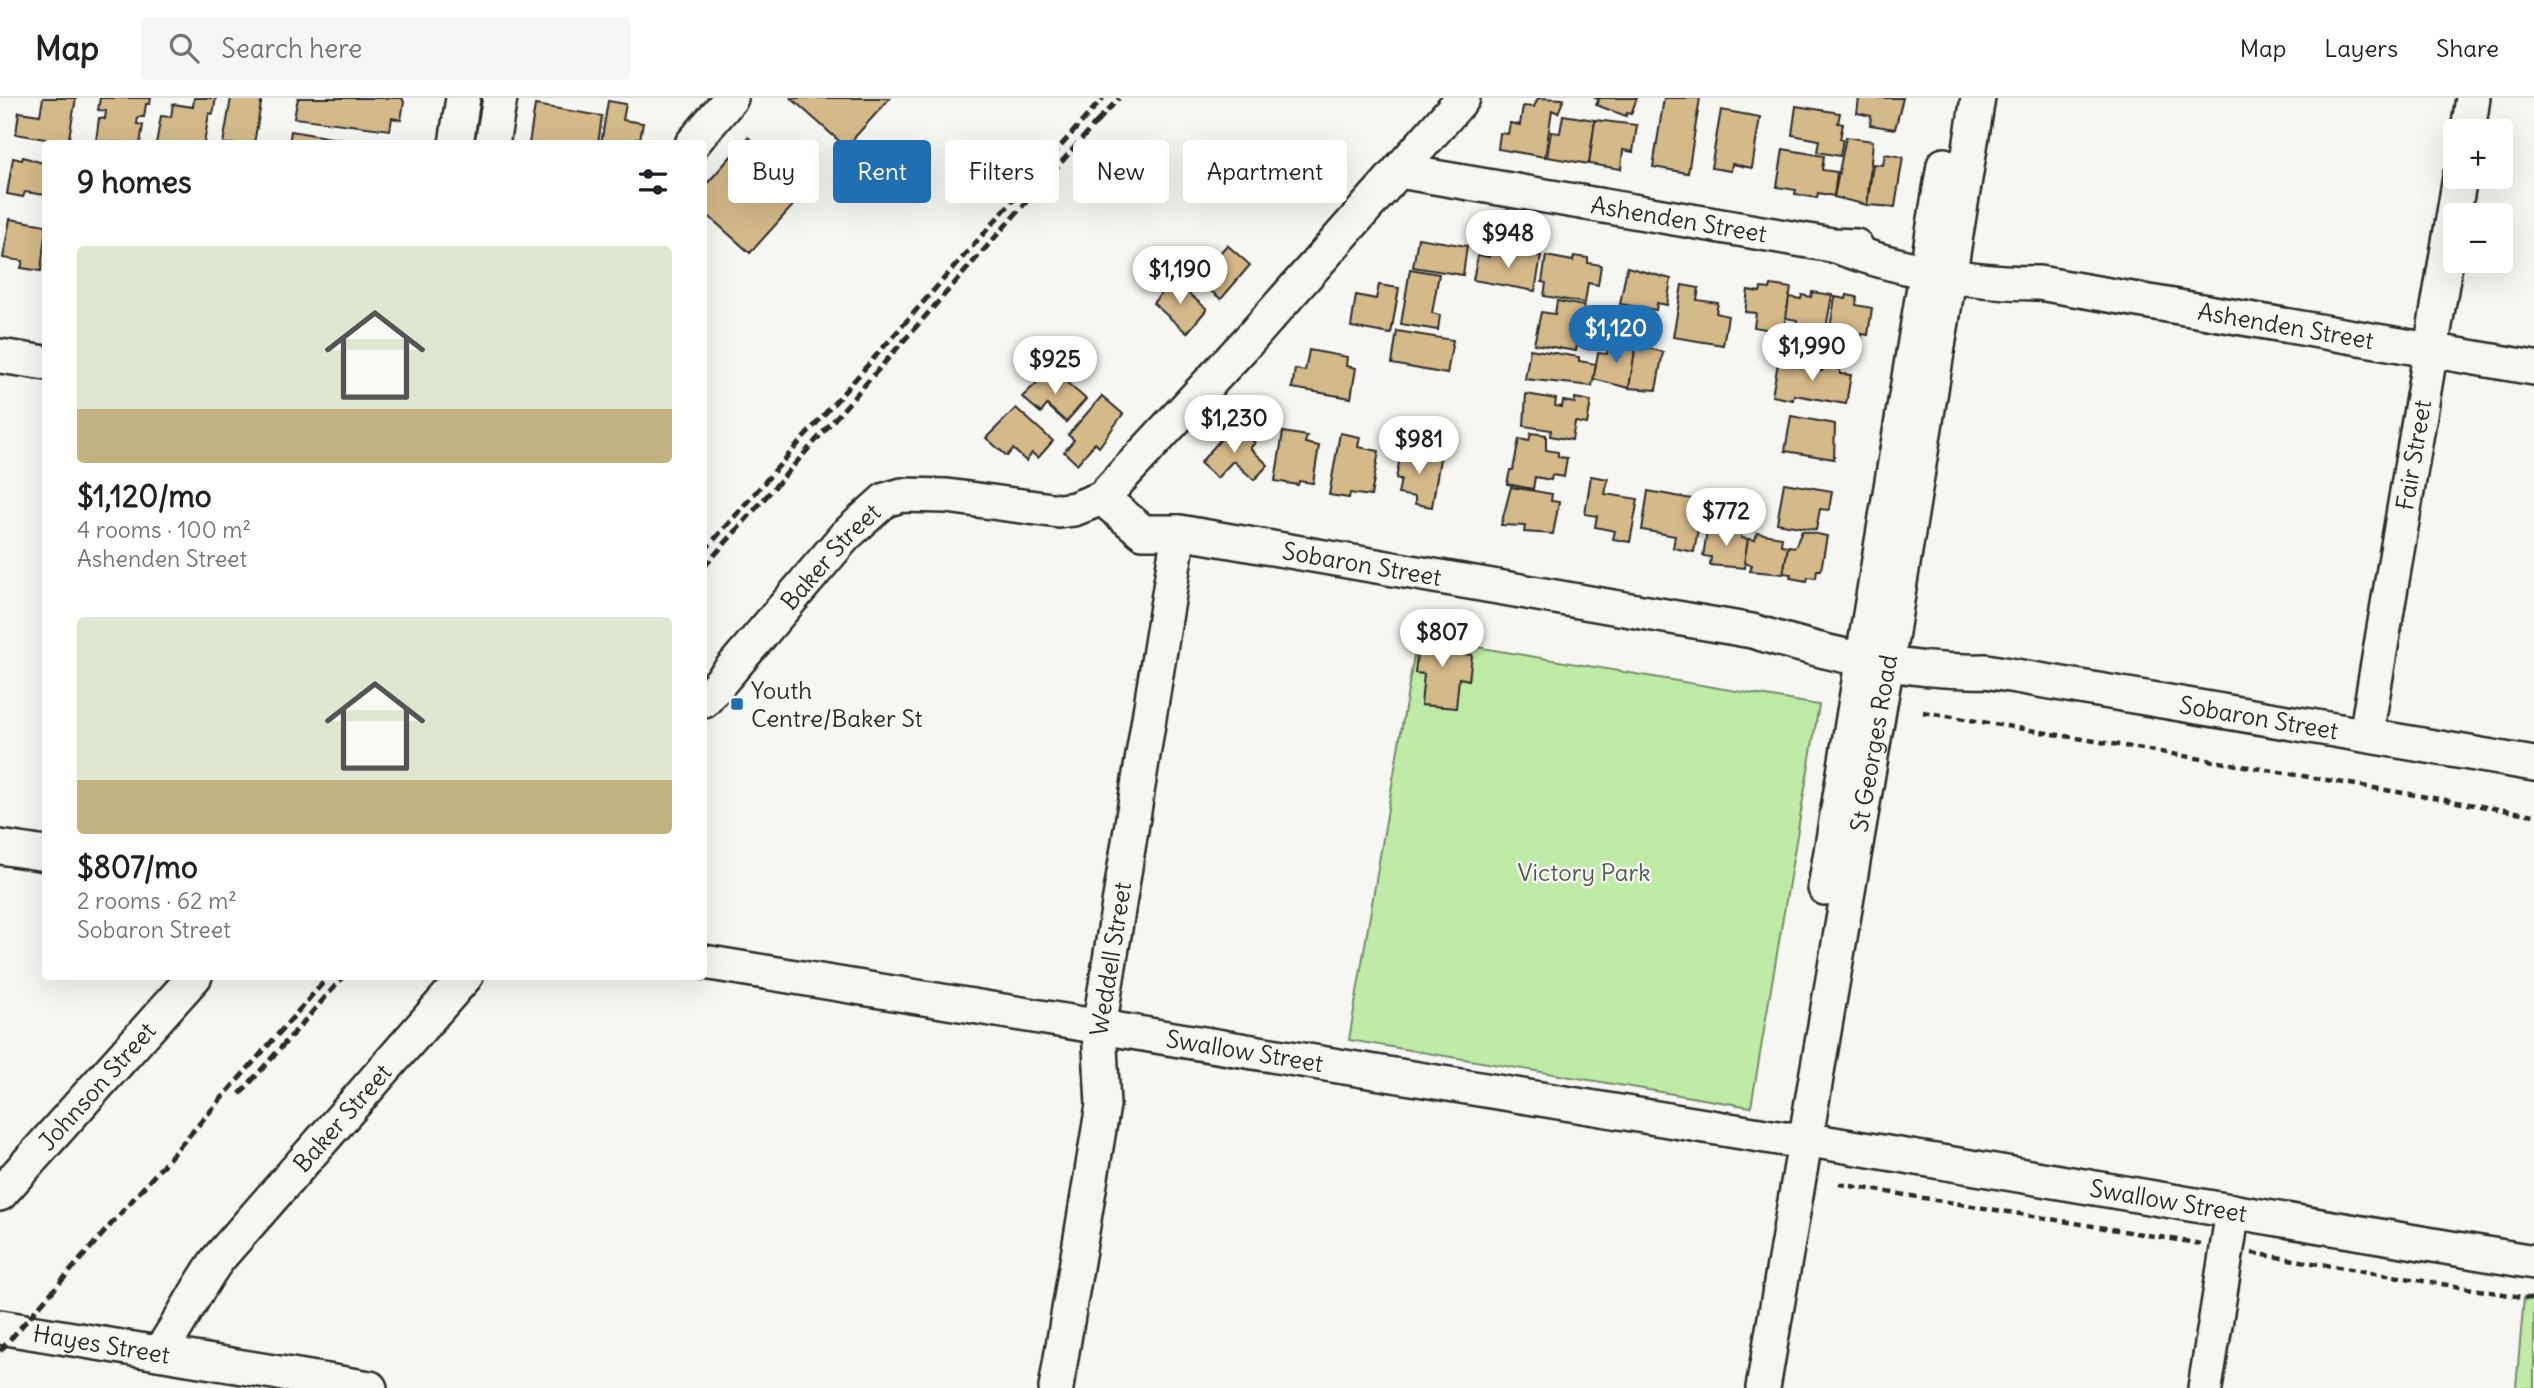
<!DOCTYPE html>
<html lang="en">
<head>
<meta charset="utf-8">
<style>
  :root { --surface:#fff; --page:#f6f6f6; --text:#202124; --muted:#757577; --line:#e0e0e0; --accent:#1f6fb2 }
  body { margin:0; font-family:Delius,sans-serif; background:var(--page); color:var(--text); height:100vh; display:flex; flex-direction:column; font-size:26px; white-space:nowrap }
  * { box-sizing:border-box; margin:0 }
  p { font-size:23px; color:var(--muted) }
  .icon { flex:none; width:38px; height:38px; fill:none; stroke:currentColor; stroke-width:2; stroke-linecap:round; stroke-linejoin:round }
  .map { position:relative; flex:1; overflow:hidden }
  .details { position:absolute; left:42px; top:42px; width:665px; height:840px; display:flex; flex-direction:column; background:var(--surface); border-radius:7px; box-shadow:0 7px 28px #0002 }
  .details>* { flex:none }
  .hud { position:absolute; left:728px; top:42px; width:665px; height:63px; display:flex; gap:14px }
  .tools { position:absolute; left:2443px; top:21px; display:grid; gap:14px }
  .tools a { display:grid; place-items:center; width:70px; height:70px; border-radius:7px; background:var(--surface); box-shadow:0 7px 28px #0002; font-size:35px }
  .price { position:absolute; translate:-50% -60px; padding:0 16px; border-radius:24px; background:#fff; color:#222; font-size:23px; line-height:46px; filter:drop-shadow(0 2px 4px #0008) }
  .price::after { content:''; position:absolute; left:50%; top:42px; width:21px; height:16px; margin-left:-10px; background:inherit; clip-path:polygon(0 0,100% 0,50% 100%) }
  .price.active { background:var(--accent); color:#fff }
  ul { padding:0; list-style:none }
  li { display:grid; align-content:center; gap:14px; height:371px; padding:0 35px }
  li span { display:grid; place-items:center; height:217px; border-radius:7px; color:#555 }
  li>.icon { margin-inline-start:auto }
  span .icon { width:126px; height:126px; fill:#fffc; stroke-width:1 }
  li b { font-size:30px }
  h2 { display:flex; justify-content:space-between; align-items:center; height:84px; padding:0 35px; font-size:30px }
  .tag { padding:0 24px; border-radius:7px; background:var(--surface); box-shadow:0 7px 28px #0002; font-size:24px; line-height:63px }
  .tag.active { background:var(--accent); color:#fff }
  header { display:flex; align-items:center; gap:42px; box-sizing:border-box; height:98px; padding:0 35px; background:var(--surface); border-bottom:2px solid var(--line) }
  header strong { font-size:33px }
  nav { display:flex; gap:38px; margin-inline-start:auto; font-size:24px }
  .search { width:490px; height:63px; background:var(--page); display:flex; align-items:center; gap:18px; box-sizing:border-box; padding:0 24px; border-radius:7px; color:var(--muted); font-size:26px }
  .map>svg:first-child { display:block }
</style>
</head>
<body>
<header>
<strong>Map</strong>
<div class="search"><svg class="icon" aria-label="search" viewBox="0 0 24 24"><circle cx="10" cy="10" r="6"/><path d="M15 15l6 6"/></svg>Search here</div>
<nav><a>Map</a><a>Layers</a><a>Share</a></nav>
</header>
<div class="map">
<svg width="2534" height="1290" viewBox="0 0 2534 1290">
  <rect width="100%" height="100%" fill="#f6f6f2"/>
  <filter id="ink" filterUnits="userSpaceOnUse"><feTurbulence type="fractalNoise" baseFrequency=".0143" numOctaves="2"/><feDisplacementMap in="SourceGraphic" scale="14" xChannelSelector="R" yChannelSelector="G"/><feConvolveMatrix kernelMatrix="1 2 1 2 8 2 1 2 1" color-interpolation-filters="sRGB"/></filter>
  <g filter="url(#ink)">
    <g fill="#bfeba7" stroke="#758b69" stroke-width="2">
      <polygon points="1417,539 1819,607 1751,1009 1349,942"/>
      <polygon points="2524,1199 2534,1201 2534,1290 2516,1290"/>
    </g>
    <g fill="#d4b989" stroke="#2b2b2b" stroke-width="2">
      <polygon points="43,0 76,0 68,45 16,36 19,14 40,17"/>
      <polygon points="100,0 151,0 150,6 146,6 144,19 138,19 137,26 143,27 140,46 96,43 99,20 105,21 106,13 98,12"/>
      <polygon points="194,0 216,0 213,16 209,15 204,46 156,46 161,18 171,19 173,6 193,9"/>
      <polygon points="231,0 262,0 254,46 223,46"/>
      <polygon points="298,0 402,0 404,4 401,22 392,20 390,32 294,20"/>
      <polygon points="791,0 890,0 846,49"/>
      <polygon points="1538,0 1564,1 1558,15 1552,12 1545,59 1498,51 1500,35 1508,36 1510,25 1520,27 1523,8 1534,9"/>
      <polygon points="1594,0 1637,0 1631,16 1627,15 1626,18 1596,7 1599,1"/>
      <polygon points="1664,0 1700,0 1688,75 1653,69"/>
      <polygon points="1859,0 1903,0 1895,31 1870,27 1871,18 1857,15"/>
      <polygon points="608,3 626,6 623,22 643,25 640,41 637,40 636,46 601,46"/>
      <polygon points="535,7 602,18 598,46 529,46"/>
      <polygon points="1796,8 1840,15 1838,25 1843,26 1840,41 1843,41 1840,58 1817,54 1819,42 1792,37"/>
      <polygon points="1721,12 1760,19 1752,70 1732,66 1731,73 1711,70"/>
      <polygon points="1563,17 1595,22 1589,66 1547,59 1551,34 1560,35"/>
      <polygon points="1595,22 1637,27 1633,54 1623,52 1621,71 1589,66"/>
      <polygon points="291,33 366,46 289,46"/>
      <polygon points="748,39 807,92 750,155 704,114 704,89"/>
      <polygon points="1846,39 1873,43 1867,107 1834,99"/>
      <polygon points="1783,51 1824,58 1822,72 1837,74 1834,98 1818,95 1817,100 1795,96 1796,92 1777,89"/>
      <polygon points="1885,56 1903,59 1895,109 1867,107 1873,66 1883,67"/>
      <polygon points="23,59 46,66 46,97 25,94 23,99 7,96 13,60 22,62"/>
      <polygon points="10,121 46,127 41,173 21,170 23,163 3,160"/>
      <polygon points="1418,140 1467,148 1463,177 1413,169"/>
      <polygon points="1227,147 1250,167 1221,201 1207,190 1212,184 1201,176"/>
      <polygon points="1490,153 1541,158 1535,193 1473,182 1478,157 1489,159"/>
      <polygon points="1546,158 1573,163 1574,158 1588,160 1588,165 1601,167 1598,187 1588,185 1585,205 1544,198 1546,185 1542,184"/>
      <polygon points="1627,169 1671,181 1667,207 1657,205 1656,212 1620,206"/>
      <polygon points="1410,171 1439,176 1432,215 1440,217 1438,232 1401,226"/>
      <polygon points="1173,182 1207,211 1187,235 1153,205"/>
      <polygon points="1379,187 1399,190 1391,236 1351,229 1356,197 1376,201"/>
      <polygon points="1682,187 1699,190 1697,202 1718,205 1716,215 1728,218 1723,247 1673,239"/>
      <polygon points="1771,187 1791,190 1783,234 1754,229 1756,215 1745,214 1748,192 1760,194 1761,190 1770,191"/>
      <polygon points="1812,194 1832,197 1824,241 1795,236 1797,222 1786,220 1789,199 1801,201 1802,197 1811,199"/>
      <polygon points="1847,197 1857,199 1856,207 1872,210 1868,237 1862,236 1859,254 1838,250 1841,232 1830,230 1835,199 1846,201"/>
      <polygon points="1557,203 1584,208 1576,253 1534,246 1541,214 1555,216"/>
      <polygon points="1397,233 1453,242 1447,276 1392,266"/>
      <polygon points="1618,244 1636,247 1629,290 1593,281 1598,255 1607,256 1609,245"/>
      <polygon points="1636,247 1663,254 1656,292 1629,290"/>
      <polygon points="1530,251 1579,259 1579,263 1596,266 1592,288 1525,281"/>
      <polygon points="1309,252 1347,259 1346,268 1356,270 1351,300 1292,290 1295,271 1305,273"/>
      <polygon points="1778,265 1822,273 1823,267 1840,270 1840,276 1851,277 1846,306 1794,297 1793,302 1772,298"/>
      <polygon points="1051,271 1086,301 1066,324 1047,307 1041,315 1022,299"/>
      <polygon points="1526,296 1556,301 1555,308 1562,309 1563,303 1575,305 1575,300 1591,303 1587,326 1575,324 1572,342 1550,338 1551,332 1524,328"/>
      <polygon points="1102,298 1123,316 1099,349 1095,345 1077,366 1064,354 1074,342 1068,337"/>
      <polygon points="1016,310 1053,343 1038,360 1032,355 1026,363 1013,351 1007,358 986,340"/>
      <polygon points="1791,318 1835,326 1834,361 1785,353"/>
      <polygon points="1234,326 1255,345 1250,350 1268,367 1254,382 1233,363 1217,380 1200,365"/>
      <polygon points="1283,334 1307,338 1305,345 1319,348 1313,385 1299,383 1298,387 1275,383"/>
      <polygon points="1340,335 1360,339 1358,349 1379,353 1371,398 1350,395 1349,400 1329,397"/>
      <polygon points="1531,335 1546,337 1546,352 1558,354 1558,359 1567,360 1564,379 1552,377 1551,382 1535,379 1533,391 1507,386 1510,372 1513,372 1519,341 1529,343"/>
      <polygon points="1421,352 1441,355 1432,409 1415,406 1415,399 1398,396 1401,381 1396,381 1401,354 1420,357"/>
      <polygon points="1591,378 1608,381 1605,396 1638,401 1630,444 1613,441 1615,433 1595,429 1597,418 1585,416"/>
      <polygon points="1784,385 1832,393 1829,412 1820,411 1816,432 1777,425"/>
      <polygon points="1511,389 1552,396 1551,403 1559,404 1553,436 1524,434 1525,428 1501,427"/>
      <polygon points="1648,393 1703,403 1694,454 1673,450 1675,438 1642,432"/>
      <polygon points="1717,428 1742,432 1741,440 1748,441 1745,470 1710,467 1711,459 1703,458 1707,434 1715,435"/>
      <polygon points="1802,433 1827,438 1821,472 1817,472 1816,480 1808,479 1807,483 1790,480 1791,476 1783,475 1788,448 1795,449"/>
      <polygon points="1757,435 1782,439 1781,447 1788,448 1783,476 1750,473 1752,467 1744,465 1748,441 1755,442"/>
      <polygon points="1419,537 1464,541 1463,556 1472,557 1469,582 1459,580 1456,610 1421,607 1424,576 1415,575"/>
    </g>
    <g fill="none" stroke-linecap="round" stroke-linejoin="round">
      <g stroke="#2b2b2b" stroke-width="38">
        <g id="minor">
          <polyline points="2468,33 2473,0"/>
          <polyline points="456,46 463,0"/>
          <polyline points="492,46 500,0"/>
          <polyline points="692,46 731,0"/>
          <path id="s1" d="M1399 73 1832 147 1856 148"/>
          <path id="s2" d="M1832 147C1898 171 1969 185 2039 185L2534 270"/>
          <polyline points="0,258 46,265"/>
          <path id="s3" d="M1102 400 1143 434H1179L1752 533C1828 556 1906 575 1986 573L2534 666"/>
          <path id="s4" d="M704 603 845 438 885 402 902 397 947 398 1059 413 1074 411 1102 400 1249 242 1463 0"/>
          <path id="s5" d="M2366 637 2460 79"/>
          <polyline points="0,749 46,756"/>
          <polyline points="1825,790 1944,67"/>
          <path id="s6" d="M704 864 1784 1041H1804L2534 1164"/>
          <path id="s7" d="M0 1096 195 878"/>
          <path id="s8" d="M0 1229 370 1290"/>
          <path id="s9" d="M159 1255C181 1225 196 1191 218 1161L466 878"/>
          <path id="s10" d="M1056 1290 1103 1007 1099 930 1179 434"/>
          <path id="s11" d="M1763 1290 1887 565 1978 0"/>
          <polyline points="2205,1290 2233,1113"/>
        </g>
      </g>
      <g stroke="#2b2b2b" stroke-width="4.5" stroke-dasharray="7 5" stroke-linecap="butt">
        <polyline points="1923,614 2534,717"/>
        <polyline points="1839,1086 2202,1146"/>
        <polyline points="2252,1155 2534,1201"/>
      </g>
      <use href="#minor" stroke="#f6f6f2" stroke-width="33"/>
      <g stroke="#2b2b2b" stroke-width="5" stroke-dasharray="10 5" stroke-linecap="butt">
        <polyline points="1097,24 1119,0"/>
        <polyline points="704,453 1103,0"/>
        <polyline points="704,469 1103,17"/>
        <polyline points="240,996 344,878"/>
        <polyline points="0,1253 329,878"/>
      </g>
    </g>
  </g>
  <rect fill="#1f6fb2" stroke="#f6f6f2" stroke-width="2.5" x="730" y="599" width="14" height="14" rx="3.5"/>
  <g text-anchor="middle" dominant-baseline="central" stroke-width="5" stroke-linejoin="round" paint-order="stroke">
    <g font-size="24" fill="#2b2b2b" stroke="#f6f6f2">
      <text stroke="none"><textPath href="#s1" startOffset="284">Ashenden Street</textPath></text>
      <text stroke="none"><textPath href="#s2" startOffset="462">Ashenden Street</textPath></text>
      <text stroke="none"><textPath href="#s5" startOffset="284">Fair Street</textPath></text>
      <text stroke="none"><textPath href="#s4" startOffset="192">Baker Street</textPath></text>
      <text stroke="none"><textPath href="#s3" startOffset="275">Sobaron Street</textPath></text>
      <text stroke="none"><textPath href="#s3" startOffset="1186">Sobaron Street</textPath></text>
      <text stroke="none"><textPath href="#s11" startOffset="654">St Georges Road</textPath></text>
      <text stroke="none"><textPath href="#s10" startOffset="434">Weddell Street</textPath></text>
      <text stroke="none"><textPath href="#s6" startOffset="548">Swallow Street</textPath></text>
      <text stroke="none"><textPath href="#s7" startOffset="145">Johnson Street</textPath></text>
      <text stroke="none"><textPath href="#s9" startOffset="299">Baker Street</textPath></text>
      <text stroke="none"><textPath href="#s6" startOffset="1484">Swallow Street</textPath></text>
      <text stroke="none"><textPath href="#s8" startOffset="103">Hayes Street</textPath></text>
    </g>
    <g font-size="24" fill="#2b2b2b" stroke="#f6f6f2" text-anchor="start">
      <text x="751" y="592">Youth<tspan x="751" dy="28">Centre/Baker St</tspan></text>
    </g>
    <g font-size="24" fill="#505b4a" stroke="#f6f6f2">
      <text x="1584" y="774">Victory Park</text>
    </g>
  </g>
</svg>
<div class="tools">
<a>+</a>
<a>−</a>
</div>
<b class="price" style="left:1508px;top:172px">$948</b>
<b class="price" style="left:1180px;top:208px">$1,190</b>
<b class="price active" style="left:1616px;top:267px">$1,120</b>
<b class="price" style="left:1812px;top:285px">$1,990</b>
<b class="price" style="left:1055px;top:298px">$925</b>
<b class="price" style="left:1234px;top:357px">$1,230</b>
<b class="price" style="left:1419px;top:378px">$981</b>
<b class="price" style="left:1726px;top:450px">$772</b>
<b class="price" style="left:1442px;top:571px">$807</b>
<div class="hud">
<a class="tag">Buy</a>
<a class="tag active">Rent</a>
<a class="tag">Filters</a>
<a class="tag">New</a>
<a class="tag">Apartment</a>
</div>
<section class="details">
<h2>9 homes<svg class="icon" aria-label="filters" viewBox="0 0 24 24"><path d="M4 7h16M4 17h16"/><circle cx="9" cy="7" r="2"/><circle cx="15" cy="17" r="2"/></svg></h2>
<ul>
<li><span style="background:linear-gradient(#dfe7d0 75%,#c2b280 0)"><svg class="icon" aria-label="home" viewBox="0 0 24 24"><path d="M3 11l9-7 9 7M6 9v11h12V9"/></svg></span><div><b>$1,120/mo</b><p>4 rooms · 100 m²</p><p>Ashenden Street</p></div></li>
<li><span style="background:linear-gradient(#dfe7d0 75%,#c2b280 0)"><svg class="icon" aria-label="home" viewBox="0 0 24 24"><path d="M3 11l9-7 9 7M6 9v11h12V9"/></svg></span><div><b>$807/mo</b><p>2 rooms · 62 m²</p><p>Sobaron Street</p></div></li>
</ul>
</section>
</div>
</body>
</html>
